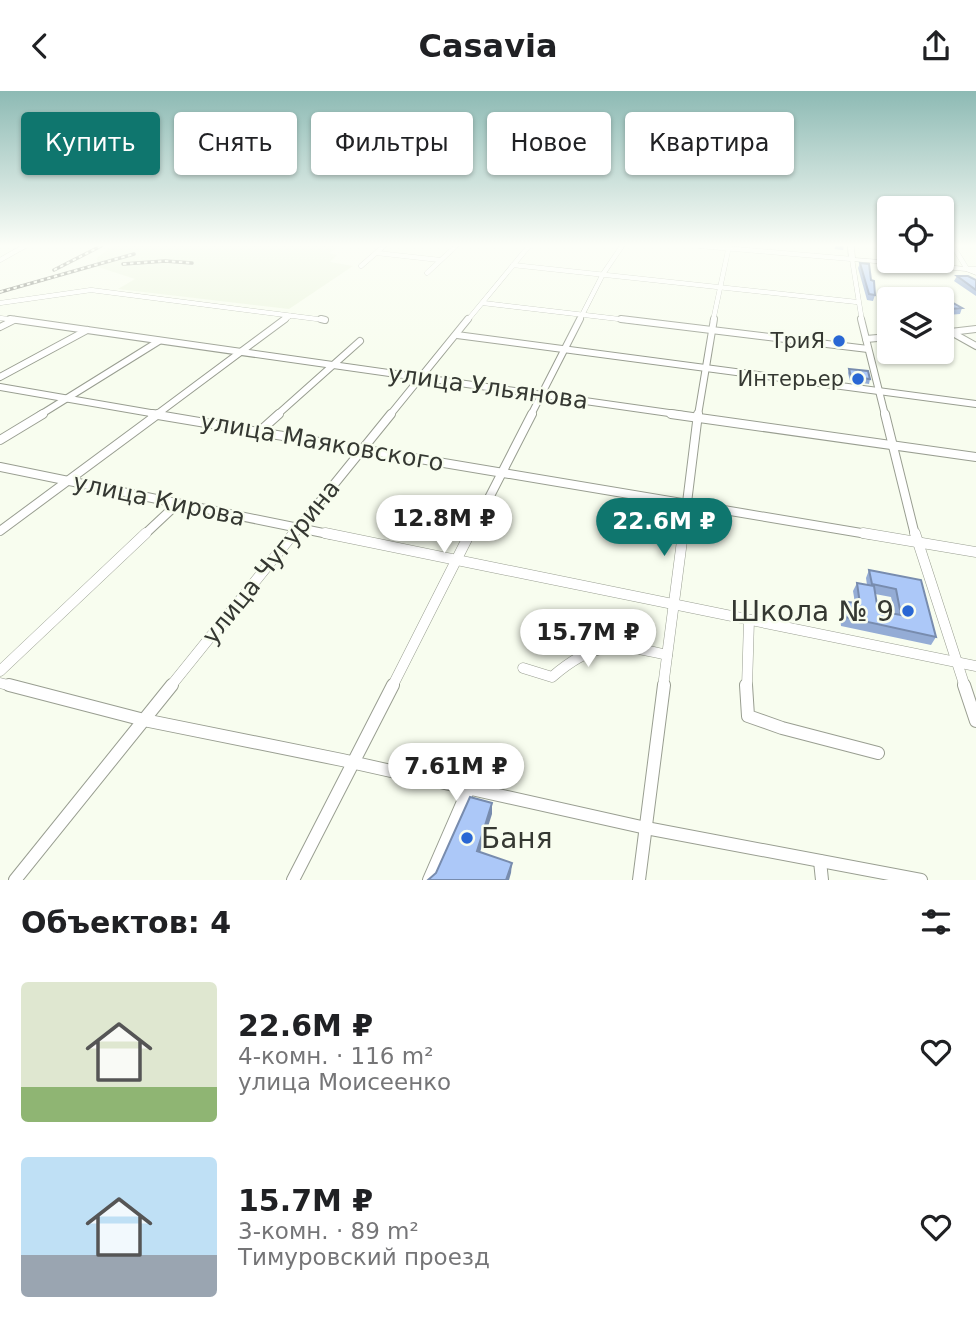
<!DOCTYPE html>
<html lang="ru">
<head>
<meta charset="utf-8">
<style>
  :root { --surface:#fff; --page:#f6f6f6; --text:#202124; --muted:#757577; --accent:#0f766e }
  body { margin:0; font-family:"DejaVu Sans",sans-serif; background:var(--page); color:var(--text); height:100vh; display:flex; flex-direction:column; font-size:26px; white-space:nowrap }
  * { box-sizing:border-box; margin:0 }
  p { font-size:23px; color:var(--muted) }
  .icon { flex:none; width:38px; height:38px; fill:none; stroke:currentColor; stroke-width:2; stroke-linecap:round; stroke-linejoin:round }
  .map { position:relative; height:789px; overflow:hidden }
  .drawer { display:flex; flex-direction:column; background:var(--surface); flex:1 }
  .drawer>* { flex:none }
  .hud { position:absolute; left:21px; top:21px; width:934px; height:63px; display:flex; gap:14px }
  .tools { position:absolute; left:877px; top:105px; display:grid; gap:14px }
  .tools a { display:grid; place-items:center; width:77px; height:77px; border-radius:7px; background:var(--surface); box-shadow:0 2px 5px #0004; font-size:35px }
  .price { position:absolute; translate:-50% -60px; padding:0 16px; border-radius:24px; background:#fff; color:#222; font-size:23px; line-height:46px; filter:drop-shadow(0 2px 4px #0008) }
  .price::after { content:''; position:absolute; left:50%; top:42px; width:21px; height:16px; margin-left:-10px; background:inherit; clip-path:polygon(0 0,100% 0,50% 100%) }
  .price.selected { background:var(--accent); color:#fff }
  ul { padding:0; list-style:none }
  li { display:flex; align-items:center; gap:21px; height:175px; padding:0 21px }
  li span { display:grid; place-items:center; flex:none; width:196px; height:140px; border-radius:7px; color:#555 }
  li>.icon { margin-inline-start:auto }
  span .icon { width:84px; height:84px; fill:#fffc; stroke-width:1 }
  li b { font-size:30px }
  h2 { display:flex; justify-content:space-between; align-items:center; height:84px; padding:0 21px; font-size:30px }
  .pill { padding:0 24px; border-radius:7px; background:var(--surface); box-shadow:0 2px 5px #0004; font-size:24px; line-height:63px }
  .pill.selected { background:var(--accent); color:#fff }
  header { display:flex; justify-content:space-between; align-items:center; height:91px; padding:0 21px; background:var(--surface); font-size:32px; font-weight:800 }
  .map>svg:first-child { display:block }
</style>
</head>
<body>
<header><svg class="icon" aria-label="back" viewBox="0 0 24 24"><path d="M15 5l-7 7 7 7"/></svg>Casavia<svg class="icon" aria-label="share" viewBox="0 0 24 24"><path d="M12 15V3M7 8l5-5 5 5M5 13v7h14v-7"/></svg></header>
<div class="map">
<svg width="976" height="789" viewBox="0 0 976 789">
  <rect width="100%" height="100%" fill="#f8fdef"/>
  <polygon fill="#edf6e0" points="112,155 340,155 329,162 337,164 330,171 353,175 289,218 118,198 135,188 98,176 97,167"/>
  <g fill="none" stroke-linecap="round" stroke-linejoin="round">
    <g stroke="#999e91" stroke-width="5">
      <g id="minor-far4">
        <polyline points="700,155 852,168 862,230"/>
        <polyline points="953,155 967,178 976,178"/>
        <polyline points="377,162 440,169"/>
        <polyline points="0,169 25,155"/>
        <polyline points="513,174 857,211"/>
        <polyline points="361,175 384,155"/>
        <polyline points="427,182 456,155"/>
        <polyline points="0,212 91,199 325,229"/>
        <polyline points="483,212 636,230"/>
        <polyline points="0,227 23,230"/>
        <polyline points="12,230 14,229"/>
        <polyline points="283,230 290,225"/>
        <polyline points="467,230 529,155"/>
        <polyline points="579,230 603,183 622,155"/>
        <polyline points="713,230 729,155"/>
      </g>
    </g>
    <g stroke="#999e91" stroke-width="8">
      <g id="minor-far3">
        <polyline points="10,228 683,324"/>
        <polyline points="321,228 325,229"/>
        <polyline points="621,228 868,258"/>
        <polyline points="861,228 885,324"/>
        <polyline points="0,236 14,229"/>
        <polyline points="951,241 976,255"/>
        <polyline points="942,242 976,238"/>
        <polyline points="457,244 976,313"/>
        <polyline points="866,248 889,246"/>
        <polyline points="0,286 87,239"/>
        <polyline points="0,296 162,324"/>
        <polyline points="40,324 159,250"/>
        <polyline points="156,324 285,228"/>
        <polyline points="277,324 360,250"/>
        <polyline points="390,324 468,228"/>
        <polyline points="531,324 580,228"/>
        <polyline points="698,324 714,228"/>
      </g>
    </g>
    <g stroke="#999e91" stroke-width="10">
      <g id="minor-far2">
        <polyline points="152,323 873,444"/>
        <polyline points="671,323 976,366"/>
        <polyline points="885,323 915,444"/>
        <polyline points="260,340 279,323"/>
        <polyline points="0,349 43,323"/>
        <polyline points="0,376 333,444"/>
        <polyline points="0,440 158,323"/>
        <polyline points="144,444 176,414"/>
        <polyline points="293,444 391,323"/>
        <polyline points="470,444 532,323"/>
        <polyline points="683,444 698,323"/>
      </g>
    </g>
    <g stroke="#999e91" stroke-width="11">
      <g id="minor-far1">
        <polyline points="325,442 976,575"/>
        <polyline points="863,442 976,461"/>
        <polyline points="915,442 965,596"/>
        <path d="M523 577 552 586C593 550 616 552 667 564"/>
        <polyline points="0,580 146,442"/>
        <polyline points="0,592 16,596"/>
        <polyline points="170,596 294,442"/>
        <polyline points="392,596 470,442"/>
        <polyline points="663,596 683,442"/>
        <polyline points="747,596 749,529"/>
      </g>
    </g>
    <g stroke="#999e91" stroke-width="14">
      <g id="minor">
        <polyline points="9,594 144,629 342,669 646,737 921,789"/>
        <polyline points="746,594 748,625 782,637 878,662"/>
        <polyline points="964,594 976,630"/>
        <polyline points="820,770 822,789"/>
        <polyline points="15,789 172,594"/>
        <polyline points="293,789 393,594"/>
        <polyline points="429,789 469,697"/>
        <polyline points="639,789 664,594"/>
      </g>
    </g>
    <g stroke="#999e91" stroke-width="1">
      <polygon id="major" points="848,155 854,155 855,167 967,176 976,180 976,184 966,180 852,170 849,168"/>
    </g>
    <use href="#minor-far4" stroke="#fff" stroke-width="4.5"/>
    <use href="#minor-far3" stroke="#fff" stroke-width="6"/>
    <use href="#minor-far2" stroke="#fff" stroke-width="8"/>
    <use href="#minor-far1" stroke="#fff" stroke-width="10"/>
    <use href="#minor" stroke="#fff" stroke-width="12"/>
    <use href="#major" fill="#fff" fill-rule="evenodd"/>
    <g stroke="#73766e" stroke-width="3.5">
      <g id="rail">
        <polyline points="123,173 165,170 192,172"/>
        <polyline points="54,179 101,155"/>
        <polyline points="0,201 134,163"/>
      </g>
    </g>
    <use href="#rail" stroke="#f8fdef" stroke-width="2" stroke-dasharray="3.5" stroke-linecap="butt"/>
  </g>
  <g fill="#94acd5" fill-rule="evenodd">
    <polygon points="835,155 844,155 843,159 835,158"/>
    <polygon points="860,172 871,189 875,204 873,210 867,209 858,177"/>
    <polygon points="957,185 976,189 976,205 954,190"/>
    <polygon points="942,208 962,217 960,223 947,224 942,221"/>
    <polygon points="849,278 870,288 869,293 850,290 848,282"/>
    <path d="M869 479 921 489 936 546 931 554 841 535 839 518 843 510 855 512 853 500 857 492 867 494 866 487ZM875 503 891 506 895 523 878 520Z"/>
  </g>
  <g fill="#788cae">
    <polygon points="492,712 492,723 477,771 477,760"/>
    <polygon points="512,772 511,782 509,789 506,789"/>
  </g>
  <g fill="#acc8f8" stroke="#788cae" stroke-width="2">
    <polygon points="860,172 869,173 871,189 874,190 875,204 869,203"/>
    <polygon points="957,185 968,185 976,189 976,199"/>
    <polygon points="900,204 910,204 914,208 904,208"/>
    <polygon points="942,208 946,208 962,217 950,218 942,213"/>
    <polygon points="849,278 868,280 870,288 851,286"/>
    <polygon points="869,479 921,489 936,546 845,526 843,510 860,513 857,492 874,495 878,520 901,524 896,498 872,493"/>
    <polygon points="470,706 492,712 477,760 512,772 506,789 428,789 436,782"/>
  </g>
  <linearGradient id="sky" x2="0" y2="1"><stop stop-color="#8dbab4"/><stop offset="0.58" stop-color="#fcfef8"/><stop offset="1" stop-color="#fcfef8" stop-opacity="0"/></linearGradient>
  <rect width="976" height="266" fill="url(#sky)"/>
  <g fill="#2967d4" stroke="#f8fdef" stroke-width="2.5">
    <circle cx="839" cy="250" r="7"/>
    <circle cx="858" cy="288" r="7"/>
    <circle cx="908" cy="520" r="7"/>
    <circle cx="467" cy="747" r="7"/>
  </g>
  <g text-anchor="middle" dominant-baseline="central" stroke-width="5" stroke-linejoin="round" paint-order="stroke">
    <g font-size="21" fill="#353832" stroke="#f8fdef" text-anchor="end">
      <text x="825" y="250">ТриЯ</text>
      <text x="844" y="288">Интерьер</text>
    </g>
    <g font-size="24" fill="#353832" stroke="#f8fdef">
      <text transform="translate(488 296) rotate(8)">улица Ульянова</text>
      <text transform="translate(322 351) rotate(10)">улица Маяковского</text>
      <text transform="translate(159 409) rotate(12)">улица Кирова</text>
      <text transform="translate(271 471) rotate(-51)">улица Чугурина</text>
    </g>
    <g font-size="28" fill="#353832" stroke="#f8fdef" text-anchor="end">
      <text x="894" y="520">Школа № 9</text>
      <text x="481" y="747" text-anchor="start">Баня</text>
    </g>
  </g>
</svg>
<div class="tools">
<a><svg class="icon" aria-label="locate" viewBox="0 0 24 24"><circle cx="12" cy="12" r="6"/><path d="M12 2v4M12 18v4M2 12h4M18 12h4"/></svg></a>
<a><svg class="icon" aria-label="layers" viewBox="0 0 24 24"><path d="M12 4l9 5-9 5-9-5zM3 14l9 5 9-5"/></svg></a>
</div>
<b class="price" style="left:444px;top:464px">12.8M ₽</b>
<b class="price selected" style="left:664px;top:467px">22.6M ₽</b>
<b class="price" style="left:588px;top:578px">15.7M ₽</b>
<b class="price" style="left:456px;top:712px">7.61M ₽</b>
<div class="hud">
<a class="pill selected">Купить</a>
<a class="pill">Снять</a>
<a class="pill">Фильтры</a>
<a class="pill">Новое</a>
<a class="pill">Квартира</a>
</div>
</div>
<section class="drawer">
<h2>Объектов: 4<svg class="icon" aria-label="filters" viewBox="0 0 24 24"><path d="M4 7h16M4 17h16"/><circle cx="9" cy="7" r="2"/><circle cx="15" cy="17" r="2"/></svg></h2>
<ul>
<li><span style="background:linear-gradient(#dfe7d0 75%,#8fb573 0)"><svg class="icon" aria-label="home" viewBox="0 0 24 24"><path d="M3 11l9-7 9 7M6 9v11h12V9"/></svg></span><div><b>22.6M ₽</b><p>4-комн. · 116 m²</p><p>улица Моисеенко</p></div><svg class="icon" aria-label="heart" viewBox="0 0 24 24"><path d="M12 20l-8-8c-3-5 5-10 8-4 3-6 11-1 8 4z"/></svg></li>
<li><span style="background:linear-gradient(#bfe0f5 70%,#9aa5b1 0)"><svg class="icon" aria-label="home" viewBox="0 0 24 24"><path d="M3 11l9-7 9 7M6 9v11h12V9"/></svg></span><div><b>15.7M ₽</b><p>3-комн. · 89 m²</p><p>Тимуровский проезд</p></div><svg class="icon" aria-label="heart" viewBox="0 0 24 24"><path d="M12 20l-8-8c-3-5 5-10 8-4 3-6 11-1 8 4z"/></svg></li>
</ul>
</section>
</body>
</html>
